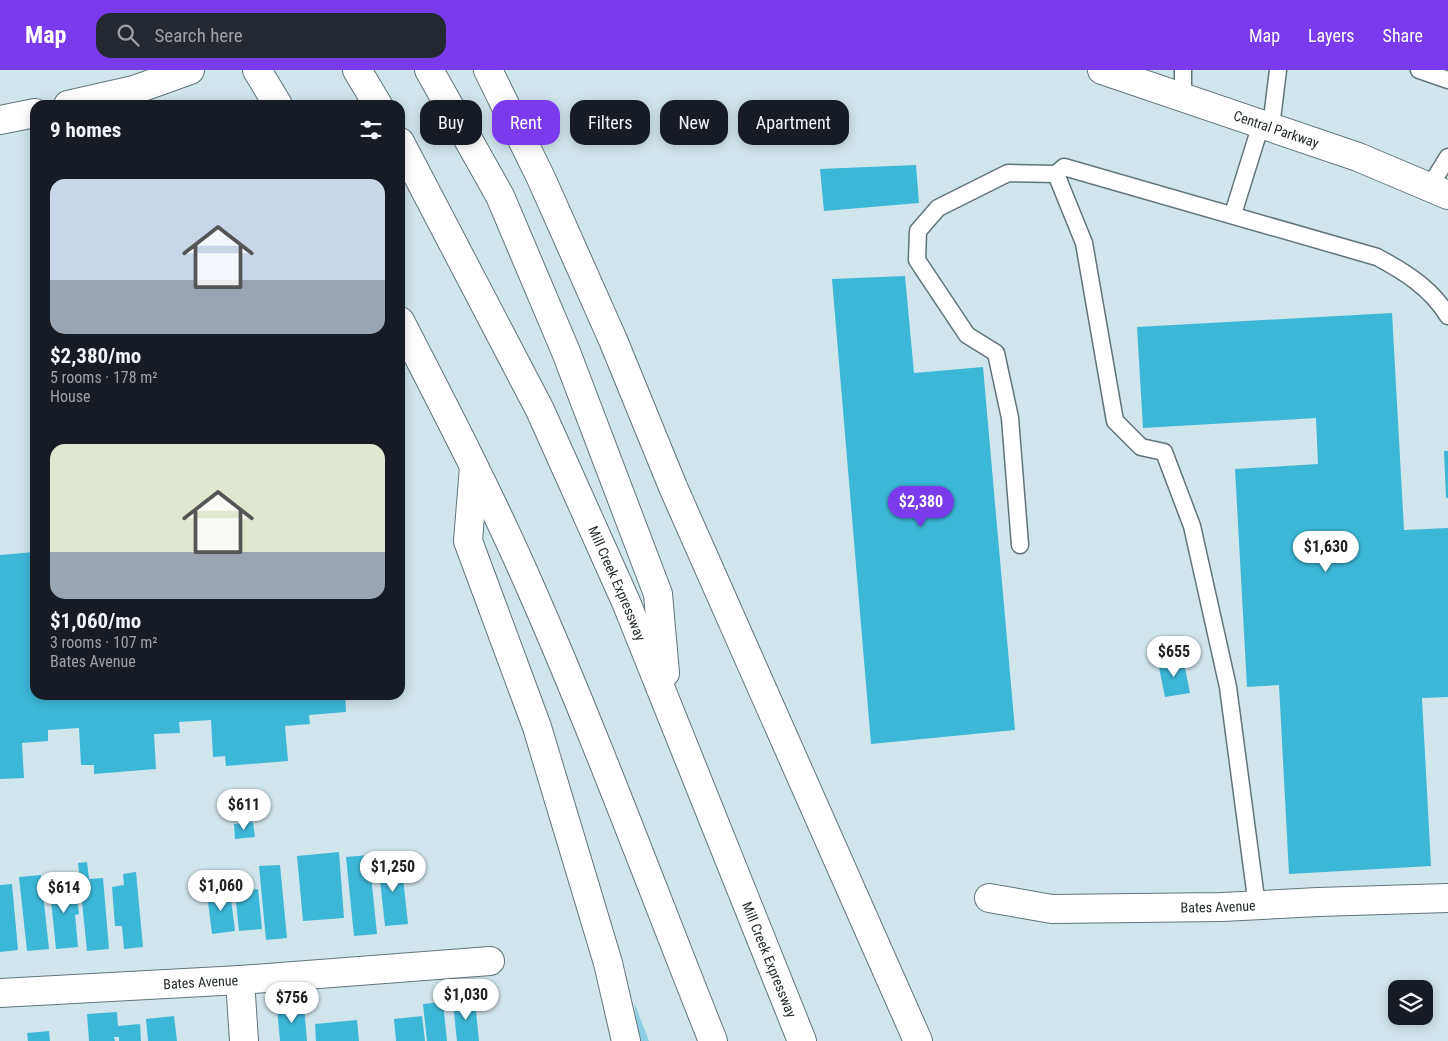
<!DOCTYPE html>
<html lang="en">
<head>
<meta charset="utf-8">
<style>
  :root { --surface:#171b24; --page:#242831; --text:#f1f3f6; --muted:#9ea1a6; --accent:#7c3aed }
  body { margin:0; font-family:"Roboto Condensed",sans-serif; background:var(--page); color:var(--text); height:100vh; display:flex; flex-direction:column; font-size:19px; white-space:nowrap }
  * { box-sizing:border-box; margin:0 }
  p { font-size:16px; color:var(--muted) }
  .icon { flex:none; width:28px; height:28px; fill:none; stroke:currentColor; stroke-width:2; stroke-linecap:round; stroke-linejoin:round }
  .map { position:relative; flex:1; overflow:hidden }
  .panel { position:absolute; left:30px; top:30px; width:375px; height:600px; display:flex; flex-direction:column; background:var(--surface); border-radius:15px; box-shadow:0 2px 12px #0003 }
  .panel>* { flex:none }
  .top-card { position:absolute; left:420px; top:30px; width:475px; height:45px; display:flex; gap:10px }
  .fabs { position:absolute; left:1388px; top:910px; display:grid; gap:10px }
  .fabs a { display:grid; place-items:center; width:45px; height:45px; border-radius:10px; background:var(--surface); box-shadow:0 2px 12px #0003; font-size:25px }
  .price { position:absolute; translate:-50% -42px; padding:0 11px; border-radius:18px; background:#fff; color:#222; font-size:16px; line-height:32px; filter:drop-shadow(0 1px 2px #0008) }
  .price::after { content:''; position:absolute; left:50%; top:30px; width:15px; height:11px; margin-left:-8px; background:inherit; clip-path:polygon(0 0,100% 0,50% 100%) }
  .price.active { background:var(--accent); color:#fff }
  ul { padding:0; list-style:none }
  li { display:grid; align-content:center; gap:10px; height:265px; padding:0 20px }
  li span { display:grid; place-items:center; height:155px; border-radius:15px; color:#555 }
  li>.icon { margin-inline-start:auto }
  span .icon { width:90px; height:90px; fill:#fffc; stroke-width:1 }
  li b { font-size:21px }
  h2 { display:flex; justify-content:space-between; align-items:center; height:60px; padding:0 20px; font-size:21px }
  .tag { padding:0 18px; border-radius:15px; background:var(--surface); box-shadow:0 2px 12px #0003; font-size:18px; line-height:45px }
  .tag.active { background:var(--accent); color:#fff }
  header { display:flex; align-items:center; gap:30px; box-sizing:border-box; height:70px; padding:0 25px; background:var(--accent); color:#fff }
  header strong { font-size:24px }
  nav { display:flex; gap:28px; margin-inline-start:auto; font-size:18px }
  .search { width:350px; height:45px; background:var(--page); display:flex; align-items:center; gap:12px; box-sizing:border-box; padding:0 18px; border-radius:15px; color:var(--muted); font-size:19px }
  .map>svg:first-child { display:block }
</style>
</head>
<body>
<header>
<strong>Map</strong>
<div class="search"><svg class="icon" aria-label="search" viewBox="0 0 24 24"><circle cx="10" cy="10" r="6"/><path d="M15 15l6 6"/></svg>Search here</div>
<nav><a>Map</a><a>Layers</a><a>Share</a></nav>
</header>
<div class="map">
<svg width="1448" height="971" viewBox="0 0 1448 971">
  <rect width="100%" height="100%" fill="#d1e5ec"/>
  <polygon fill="#8ccfe4" points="634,932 649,971 639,971"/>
  <g fill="#3db7d8">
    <polygon points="916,95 919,133 824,141 820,99"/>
    <polygon points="905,206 914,303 983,297 1015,660 871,674 832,209"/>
    <polygon points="1392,243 1404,460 1448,458 1448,627 1422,628 1431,796 1289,804 1279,615 1247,617 1235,399 1318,394 1316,348 1143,358 1137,257"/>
    <polygon points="1444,381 1448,381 1448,428 1446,428"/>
    <polygon points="35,482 35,625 345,625 346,642 309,645 310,654 285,656 288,691 226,696 225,686 213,687 211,650 179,652 180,663 154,664 156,699 94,704 94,695 81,695 79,658 48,660 48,671 22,673 24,708 0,709 0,485"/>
    <polygon points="1183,588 1190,623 1165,627 1158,593"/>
    <polygon points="253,752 255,767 235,769 234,754"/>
    <polygon points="339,782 344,848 303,851 297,786"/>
    <polygon points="369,785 377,864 354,866 346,787"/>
    <polygon points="401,789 408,854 385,856 378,792"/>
    <polygon points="87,792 89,809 103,808 109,879 87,881 78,793"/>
    <polygon points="280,795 287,868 266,870 259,796"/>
    <polygon points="136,802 143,877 124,879 122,856 115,856 112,817 124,815 123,804"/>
    <polygon points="41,805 49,879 27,881 19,807"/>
    <polygon points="71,809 73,829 77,829 79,844 75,845 78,877 56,879 49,811"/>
    <polygon points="12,814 18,880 0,882 0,815"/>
    <polygon points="258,819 262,859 239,861 235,822"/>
    <polygon points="230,821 235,861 212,864 207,824"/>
    <polygon points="475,931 479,971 457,971 453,933"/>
    <polygon points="443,932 447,971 427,971 423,934"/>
    <polygon points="304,935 307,971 280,971 277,938"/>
    <polygon points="117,942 118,956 140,954 141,971 119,971 119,967 114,967 115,971 89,971 87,944"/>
    <polygon points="174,946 177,971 148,971 146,949"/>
    <polygon points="422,946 425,971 396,971 394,949"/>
    <polygon points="357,950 359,971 316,971 315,954"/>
    <polygon points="49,961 50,971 28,971 27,963"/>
  </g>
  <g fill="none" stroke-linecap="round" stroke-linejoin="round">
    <g stroke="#61747a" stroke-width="19">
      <g id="lane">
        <polyline points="1183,0 1183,27"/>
        <polyline points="1419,0 1448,10"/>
        <polyline points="1271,57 1278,0"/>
        <polyline points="1056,104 1084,173 1115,351 1141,377 1164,382 1192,456 1228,617 1257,836"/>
        <polyline points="1430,116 1448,87"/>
        <polyline points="1233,144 1261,54"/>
        <path d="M1020 475 1010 348 996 283 967 265 917 190 918 161 938 138 1008 103 1056 104 1064 97 1377 187C1405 202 1431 218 1448 246"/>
      </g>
    </g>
    <g stroke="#61747a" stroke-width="30">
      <g id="street">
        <path id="s1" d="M989 828 1052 839 1222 837 1318 832 1448 828"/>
        <polyline points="240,910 244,971"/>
        <path id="s2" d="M0 923 240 910 490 891"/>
      </g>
    </g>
    <g stroke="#61747a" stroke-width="30">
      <g id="secondary">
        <polyline points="68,35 134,20 190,0"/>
        <polyline points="0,50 35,43"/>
      </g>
    </g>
    <g stroke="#61747a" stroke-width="30">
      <g id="primary">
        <path id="s3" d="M1102 0 1358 87 1448 125"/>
      </g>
    </g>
    <g stroke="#61747a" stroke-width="30">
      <g id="highway">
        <polyline points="257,0 278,35"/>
        <polyline points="357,0 378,35"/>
        <polyline points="429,0 500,126 566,282 658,524 665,603"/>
        <polyline points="488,0 541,108 613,270 673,417 918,971"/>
        <path id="s4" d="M400 72 540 340 626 532 802 971"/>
        <path d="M400 251C446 340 492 429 532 521 597 669 653 821 713 971"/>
        <polyline points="474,397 468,471 537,657 608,893 626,971"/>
      </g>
    </g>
    <use href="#lane" stroke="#fff" stroke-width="16"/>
    <use href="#street" stroke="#fff" stroke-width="28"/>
    <use href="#secondary" stroke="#fff" stroke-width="28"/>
    <use href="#primary" stroke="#fff" stroke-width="28"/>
    <use href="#highway" stroke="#fff" stroke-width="28"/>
  </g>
  <g text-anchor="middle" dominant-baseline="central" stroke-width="4.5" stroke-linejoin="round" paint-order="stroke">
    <g font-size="14" fill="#232b2d" stroke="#def3f9">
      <text stroke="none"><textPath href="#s3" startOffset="184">Central Parkway</textPath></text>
      <text stroke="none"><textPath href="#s4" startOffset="492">Mill Creek Expressway</textPath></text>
      <text stroke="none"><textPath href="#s1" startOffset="230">Bates Avenue</textPath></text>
      <text stroke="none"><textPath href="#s4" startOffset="898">Mill Creek Expressway</textPath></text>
      <text stroke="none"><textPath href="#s2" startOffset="201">Bates Avenue</textPath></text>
    </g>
  </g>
</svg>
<div class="fabs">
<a><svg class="icon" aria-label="layers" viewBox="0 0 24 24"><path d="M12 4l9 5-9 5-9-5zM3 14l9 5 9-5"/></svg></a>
</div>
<b class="price active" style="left:921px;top:458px">$2,380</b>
<b class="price" style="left:1326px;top:503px">$1,630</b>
<b class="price" style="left:1174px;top:608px">$655</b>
<b class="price" style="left:244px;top:761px">$611</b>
<b class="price" style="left:393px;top:823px">$1,250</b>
<b class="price" style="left:221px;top:842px">$1,060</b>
<b class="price" style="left:64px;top:844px">$614</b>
<b class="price" style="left:466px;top:951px">$1,030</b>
<b class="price" style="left:292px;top:954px">$756</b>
<div class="top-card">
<a class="tag">Buy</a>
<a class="tag active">Rent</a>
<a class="tag">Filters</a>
<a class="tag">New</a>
<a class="tag">Apartment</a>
</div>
<section class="panel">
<h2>9 homes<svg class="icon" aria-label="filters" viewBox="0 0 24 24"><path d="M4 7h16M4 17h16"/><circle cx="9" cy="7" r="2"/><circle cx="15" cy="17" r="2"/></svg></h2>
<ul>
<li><span style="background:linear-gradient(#c9d6e8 65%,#9aa5b1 0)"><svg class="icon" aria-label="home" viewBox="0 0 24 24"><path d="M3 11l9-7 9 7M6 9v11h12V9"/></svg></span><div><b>$2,380/mo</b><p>5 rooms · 178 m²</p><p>House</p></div></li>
<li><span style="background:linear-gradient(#dfe7d0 70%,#9aa5b1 0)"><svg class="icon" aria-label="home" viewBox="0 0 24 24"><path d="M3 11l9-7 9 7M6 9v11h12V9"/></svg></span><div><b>$1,060/mo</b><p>3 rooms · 107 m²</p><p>Bates Avenue</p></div></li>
</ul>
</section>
</div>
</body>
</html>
